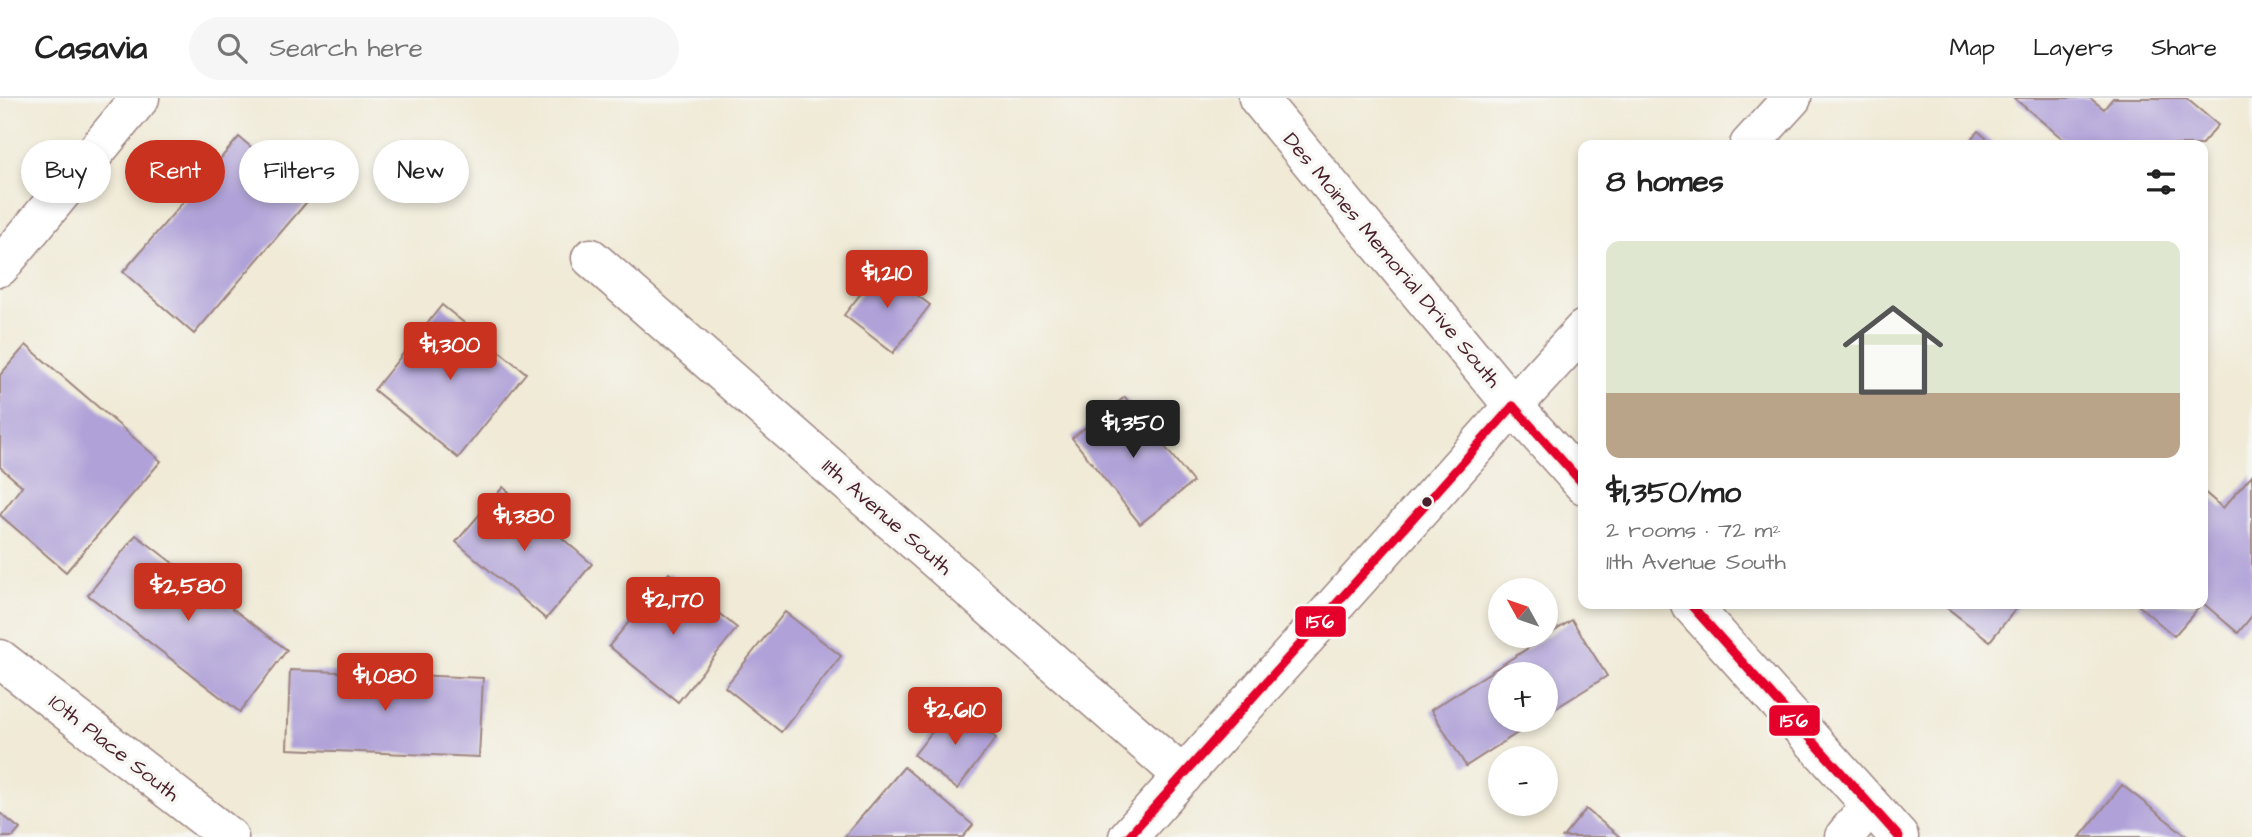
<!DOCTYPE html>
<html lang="en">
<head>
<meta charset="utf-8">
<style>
  :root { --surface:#fff; --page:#f6f6f6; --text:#222; --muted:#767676; --line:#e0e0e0; --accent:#c8321e }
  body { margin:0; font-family:"Architects Daughter",sans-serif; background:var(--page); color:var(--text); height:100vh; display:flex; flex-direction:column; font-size:26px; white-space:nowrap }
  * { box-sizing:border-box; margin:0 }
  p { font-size:23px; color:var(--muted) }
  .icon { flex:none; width:38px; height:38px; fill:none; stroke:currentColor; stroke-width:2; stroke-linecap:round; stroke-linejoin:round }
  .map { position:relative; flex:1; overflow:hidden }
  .drawer { position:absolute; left:1578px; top:42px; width:630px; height:469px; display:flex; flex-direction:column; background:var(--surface); border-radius:14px; box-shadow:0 4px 10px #0003 }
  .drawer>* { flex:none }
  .top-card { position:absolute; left:21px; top:42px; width:665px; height:63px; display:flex; gap:14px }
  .needle { width:46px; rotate:310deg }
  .fabs { position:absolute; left:1488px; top:480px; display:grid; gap:14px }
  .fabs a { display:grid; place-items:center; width:70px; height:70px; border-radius:50%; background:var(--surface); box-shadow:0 4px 10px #0003; font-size:35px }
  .price { position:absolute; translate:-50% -60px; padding:0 16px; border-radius:7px; background:var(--accent); color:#fff; font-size:23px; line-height:46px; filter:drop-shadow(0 2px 4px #0008) }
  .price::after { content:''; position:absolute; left:50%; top:42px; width:21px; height:16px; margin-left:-10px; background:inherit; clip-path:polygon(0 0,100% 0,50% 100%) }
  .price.on { background:#222; color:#fff }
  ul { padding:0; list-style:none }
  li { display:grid; align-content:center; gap:14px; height:371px; padding:0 28px }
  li+li { border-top:2px solid var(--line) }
  li span { display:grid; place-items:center; height:217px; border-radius:14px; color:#555 }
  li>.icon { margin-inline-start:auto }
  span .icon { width:126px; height:126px; fill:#fffc; stroke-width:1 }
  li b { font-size:30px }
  h2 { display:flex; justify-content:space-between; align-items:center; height:84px; padding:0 28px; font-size:30px }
  .pill { padding:0 24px; border-radius:32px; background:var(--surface); box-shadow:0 4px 10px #0003; font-size:24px; line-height:63px }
  .pill.on { background:var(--accent); color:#fff }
  header { display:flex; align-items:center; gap:42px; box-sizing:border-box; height:98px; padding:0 35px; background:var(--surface); border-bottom:2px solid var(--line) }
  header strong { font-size:33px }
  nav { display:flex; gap:38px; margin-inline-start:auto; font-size:24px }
  .search { width:490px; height:63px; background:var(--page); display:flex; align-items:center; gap:18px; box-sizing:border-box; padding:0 24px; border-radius:38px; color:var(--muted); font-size:26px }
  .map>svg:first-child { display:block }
</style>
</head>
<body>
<header>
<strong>Casavia</strong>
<div class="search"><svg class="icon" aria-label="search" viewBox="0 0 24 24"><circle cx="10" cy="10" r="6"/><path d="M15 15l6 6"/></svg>Search here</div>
<nav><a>Map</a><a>Layers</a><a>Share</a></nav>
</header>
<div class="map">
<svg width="2252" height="739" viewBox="0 0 2252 739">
  <rect width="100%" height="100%" fill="#f6f6f2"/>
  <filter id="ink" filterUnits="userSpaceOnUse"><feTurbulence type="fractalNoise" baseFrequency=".0143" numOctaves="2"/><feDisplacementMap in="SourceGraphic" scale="14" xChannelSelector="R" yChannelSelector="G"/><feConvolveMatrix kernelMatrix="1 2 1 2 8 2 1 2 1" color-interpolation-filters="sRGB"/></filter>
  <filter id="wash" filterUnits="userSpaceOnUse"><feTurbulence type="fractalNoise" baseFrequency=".00686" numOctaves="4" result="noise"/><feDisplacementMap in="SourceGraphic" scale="28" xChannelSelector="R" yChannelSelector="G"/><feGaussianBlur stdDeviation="1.57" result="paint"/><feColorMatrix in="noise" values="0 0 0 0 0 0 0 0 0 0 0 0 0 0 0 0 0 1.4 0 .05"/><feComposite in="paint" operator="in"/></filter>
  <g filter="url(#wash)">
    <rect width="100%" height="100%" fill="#f0ead6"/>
    <g id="blocks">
      <g fill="#b0a2d8">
        <polygon points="2014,0 2090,0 2104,11 2113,0 2186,0 2218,27 2201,47 2070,47"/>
        <polygon points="1978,33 1994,47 1966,47"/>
        <polygon points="239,39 311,99 194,236 123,174"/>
        <polygon points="881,170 930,207 893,255 844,217"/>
        <polygon points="442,207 526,275 458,360 374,292"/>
        <polygon points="26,247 161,363 66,474 0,417 22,388 0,369 0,277"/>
        <polygon points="1125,299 1193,384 1140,426 1072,340"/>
        <polygon points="2252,377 2252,518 2238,535 2203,505 2203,393 2223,410"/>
        <polygon points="503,389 592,466 546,521 456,444"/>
        <polygon points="136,437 287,552 240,614 88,497"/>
        <polygon points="669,475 737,530 678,604 609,548"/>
        <polygon points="1942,506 2020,506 1990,543"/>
        <polygon points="2137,506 2202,506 2174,538"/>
        <polygon points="785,514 841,558 781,634 725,589"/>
        <polygon points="1572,522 1607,578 1545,617 1545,576 1500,576 1500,621 1539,621 1466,668 1431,612"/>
        <polygon points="290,572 483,580 479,659 287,651"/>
        <polygon points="953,607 996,640 957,691 914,657"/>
        <polygon points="904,669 973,727 963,739 844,739"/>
        <polygon points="2122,687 2188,739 2080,739"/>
        <polygon points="1586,711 1620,739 1563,739"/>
        <polygon points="0,715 20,731 13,739 0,739"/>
      </g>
    </g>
  </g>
  <g filter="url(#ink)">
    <use href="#blocks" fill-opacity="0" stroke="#9d8480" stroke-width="2"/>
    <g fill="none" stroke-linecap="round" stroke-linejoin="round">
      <g stroke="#9d8480" stroke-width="41">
        <g id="minor">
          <polyline points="591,160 1183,678"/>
          <polyline points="0,169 140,0"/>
          <polyline points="0,561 229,739"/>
          <polyline points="1128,739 1513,308"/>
          <polyline points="1844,739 1870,707"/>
        </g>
      </g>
      <g stroke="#9d8480" stroke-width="41">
        <g id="major">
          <polyline points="1258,0 1513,308 1584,387"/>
          <polyline points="1749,47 1792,0"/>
          <polyline points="1513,308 1584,231"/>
          <polyline points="1690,506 1899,739"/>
        </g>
      </g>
      <use href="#minor" stroke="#fff" stroke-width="38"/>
      <use href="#major" stroke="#fff" stroke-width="38"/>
      <g stroke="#f6f6f2" stroke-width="14">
        <g id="bus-1">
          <polyline points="1513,308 1584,387"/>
          <polyline points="1690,506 1899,739"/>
          <polyline points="1128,739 1513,308"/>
        </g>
      </g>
      <use href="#bus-1" stroke="#e4002b" stroke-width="9"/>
    </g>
  </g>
  <circle fill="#4a1f2b" stroke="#f6f6f2" stroke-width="2.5" cx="1427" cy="404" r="6"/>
  <g text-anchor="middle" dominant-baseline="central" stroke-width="7" stroke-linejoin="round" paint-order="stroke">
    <g font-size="21" fill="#4a1f2b" stroke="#f6f6f2">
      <text transform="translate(1392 162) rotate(50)">Des Moines Memorial Drive South</text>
      <text transform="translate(887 419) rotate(41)">11th Avenue South</text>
      <text transform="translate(114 650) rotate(38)">10th Place South</text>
    </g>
  </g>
  <g stroke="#f6f6f2" stroke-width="2.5">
    <rect x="1294" y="507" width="53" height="33" rx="7" fill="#e4002b"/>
    <rect x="1768" y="606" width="53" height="33" rx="7" fill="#e4002b"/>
  </g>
  <g font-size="19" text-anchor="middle" font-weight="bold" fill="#fff">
    <text x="1320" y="530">156</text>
    <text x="1794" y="629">156</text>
  </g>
</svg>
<div class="fabs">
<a><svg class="needle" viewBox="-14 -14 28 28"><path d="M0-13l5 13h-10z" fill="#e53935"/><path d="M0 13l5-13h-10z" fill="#767676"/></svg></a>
<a>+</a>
<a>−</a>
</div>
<b class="price" style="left:887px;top:212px">$1,210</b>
<b class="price" style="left:450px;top:284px">$1,300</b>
<b class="price on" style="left:1133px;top:362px">$1,350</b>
<b class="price" style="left:524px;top:455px">$1,380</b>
<b class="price" style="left:188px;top:525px">$2,580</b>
<b class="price" style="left:673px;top:539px">$2,170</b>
<b class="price" style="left:385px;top:615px">$1,080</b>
<b class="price" style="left:955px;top:649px">$2,610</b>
<div class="top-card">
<a class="pill">Buy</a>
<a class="pill on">Rent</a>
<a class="pill">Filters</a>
<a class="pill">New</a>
</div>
<section class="drawer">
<h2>8 homes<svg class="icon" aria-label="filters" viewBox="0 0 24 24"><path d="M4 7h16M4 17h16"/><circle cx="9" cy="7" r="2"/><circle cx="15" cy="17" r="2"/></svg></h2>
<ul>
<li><span style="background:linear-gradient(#dfe7d0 70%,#b9a48a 0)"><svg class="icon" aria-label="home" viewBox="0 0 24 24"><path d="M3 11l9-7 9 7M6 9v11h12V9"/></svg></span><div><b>$1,350/mo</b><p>2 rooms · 72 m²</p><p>11th Avenue South</p></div></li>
</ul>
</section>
</div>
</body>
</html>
